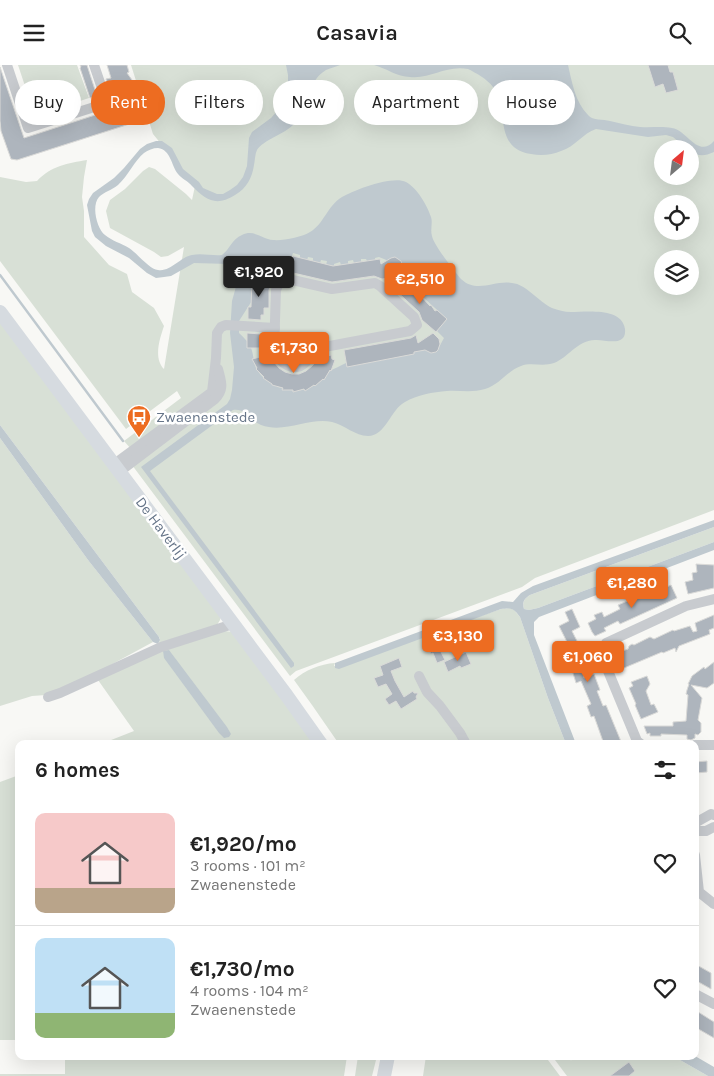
<!DOCTYPE html>
<html lang="en">
<head>
<meta charset="utf-8">
<style>
  :root { --surface:#fff; --page:#f2f2f2; --text:#222; --muted:#767676; --line:#e0e0e0; --accent:#ed6c21 }
  body { margin:0; font-family:Karla,sans-serif; background:var(--page); color:var(--text); height:100vh; display:flex; flex-direction:column; font-size:19px; white-space:nowrap }
  * { box-sizing:border-box; margin:0 }
  p { font-size:16px; color:var(--muted) }
  .icon { flex:none; width:28px; height:28px; fill:none; stroke:currentColor; stroke-width:2; stroke-linecap:round; stroke-linejoin:round }
  .map { position:relative; flex:1; overflow:hidden }
  .drawer { position:absolute; left:15px; top:675px; width:684px; height:320px; display:flex; flex-direction:column; background:var(--surface); border-radius:10px; box-shadow:0 5px 20px #0002 }
  .drawer>* { flex:none }
  .hud { position:absolute; left:15px; top:15px; width:685px; height:45px; display:flex; gap:10px }
  .needle { width:32px; rotate:28deg }
  .controls { position:absolute; left:654px; top:75px; display:grid; gap:10px }
  .controls a { display:grid; place-items:center; width:45px; height:45px; border-radius:50%; background:var(--surface); box-shadow:0 5px 20px #0002; font-size:25px }
  .price { position:absolute; translate:-50% -42px; padding:0 11px; border-radius:5px; background:var(--accent); color:#fff; font-size:16px; line-height:32px; filter:drop-shadow(0 1px 2px #0008) }
  .price::after { content:''; position:absolute; left:50%; top:30px; width:15px; height:11px; margin-left:-8px; background:inherit; clip-path:polygon(0 0,100% 0,50% 100%) }
  .price.current { background:#222; color:#fff }
  ul { padding:0; list-style:none }
  li { display:flex; align-items:center; gap:15px; height:125px; padding:0 20px }
  li+li { border-top:1px solid var(--line) }
  li span { display:grid; place-items:center; flex:none; width:140px; height:100px; border-radius:10px; color:#555 }
  li>.icon { margin-inline-start:auto }
  span .icon { width:60px; height:60px; fill:#fffc; stroke-width:1 }
  li b { font-size:21px }
  h2 { display:flex; justify-content:space-between; align-items:center; height:60px; padding:0 20px; font-size:21px }
  .tag { padding:0 18px; border-radius:22px; background:var(--surface); box-shadow:0 5px 20px #0002; font-size:18px; line-height:45px }
  .tag.current { background:var(--accent); color:#fff }
  header { display:flex; justify-content:space-between; align-items:center; height:65px; padding:0 20px; background:var(--surface); font-size:22px; font-weight:600 }
  .map>svg:first-child { display:block }
</style>
</head>
<body>
<header><svg class="icon" aria-label="menu" viewBox="0 0 24 24"><path d="M4 6h16M4 12h16M4 18h16"/></svg>Casavia<svg class="icon" aria-label="search" viewBox="0 0 24 24"><circle cx="10" cy="10" r="6"/><path d="M15 15l6 6"/></svg></header>
<div class="map">
<svg width="714" height="1011" viewBox="0 0 714 1011">
  <rect width="100%" height="100%" fill="#f8f8f5"/>
  <g fill="#d8e0d6" fill-rule="evenodd">
    <polygon points="18,0 77,0 89,33 35,51"/>
    <path d="M131 0H714V445L535 513 522 522 296 606 290 611 132 400 131 384 124 376 181 333 177 326 126 364 0 196V112L26 117 37 116C51 101 68 98 87 95L84 112 82 132 84 146V172L109 200 127 209 132 227 154 243 164 261C160 273 153 293 164 304L184 182 168 191 161 192 154 187 110 163 106 146 110 135 125 124 143 106 149 102 155 104 186 129 192 135 195 121 153 69ZM662 84H690V111H662ZM662 139H690V166H662ZM662 194H690V221H662Z"/>
    <polygon points="0,253 221,550 220,555 217,560 159,578 160,574 159,572 0,360"/>
    <polygon points="0,373 88,495 153,577 94,609 46,630 32,631 0,641"/>
    <path d="M714 462V477L538 543 529 545 524 544C522 537 524 534 530 530Z"/>
    <path d="M510 543 514 545 520 552 548 633 566 679H339L312 640 294 615C305 605 320 599 335 598L334 601 501 544Z"/>
    <polygon points="224,566 234,567 316,679 101,679 134,666 98,615 164,583"/>
    <polygon points="19,710 19,975 0,975 0,717"/>
    <polygon points="65,991 347,991 344,1011 0,1011 0,1009 65,1009"/>
    <polygon points="358,991 377,991 372,1011 355,1011"/>
    <polygon points="426,991 545,991 560,1011 423,1011"/>
    <polygon points="552,991 576,991 570,996 578,991 673,991 708,1011 567,1011"/>
  </g>
  <g fill="#bfc9cf" fill-rule="evenodd">
    <path d="M286 0H340C336 2 330 3 326 5 306 17 309 43 294 59 285 69 263 75 257 85 255 89 255 95 254 100 252 113 247 123 235 130 216 142 206 135 192 121 188 116 182 114 178 109 171 100 171 85 158 83 153 83 148 85 144 88 135 95 128 111 118 120 112 125 104 127 99 132 91 141 97 164 105 170 112 176 121 178 129 183 137 188 150 205 158 205 171 207 180 192 192 190 202 188 212 191 222 190 230 184 232 174 242 170 254 164 262 174 273 175 283 176 302 172 310 167 324 159 327 141 342 132 354 125 393 110 406 117 417 123 427 140 431 152 433 158 430 164 432 171 433 179 455 207 461 214 477 229 494 215 512 218 526 219 539 237 552 243 558 245 564 247 571 247 586 247 622 242 625 264 627 283 604 274 595 275 576 276 568 293 554 298 543 302 531 297 521 301 507 306 499 320 485 324 472 328 459 325 447 326 433 327 417 330 405 337 390 345 386 371 368 371 355 371 345 360 332 357 309 352 285 369 261 360 250 356 246 343 233 345L150 406 294 598V601L291 603 141 402 227 339 230 334 232 325 234 302 230 268 232 236 239 211 238 207 229 199 194 198 171 211 164 212 156 213 147 208 129 193 106 181 95 172 92 166 87 140 89 134 93 128 114 113 124 103 140 84 147 79 156 76H162L172 83 183 104 199 117 203 123 217 129H223L230 125 237 120 243 112 247 101 249 73 252 67 271 53 278 45 284 36 288 21V10ZM293 188 300 190V193L307 195 308 192 313 193V196L320 198 321 195 327 196 326 200 334 201V199L340 197 341 200 348 199V196L353 195 354 198 361 197V194H366L367 196 375 195V193L379 192 406 203 405 208 401 212 447 254 437 266 444 273 438 284H425L423 286 420 283 414 286V289L347 301 346 298C341 301 334 303 329 307 325 312 321 317 315 320 296 332 269 323 257 305 253 298 254 290 251 283 250 278 243 272 239 268V256L266 214 265 205H267C266 194 276 191 283 199L290 197Z"/>
    <path d="M374 0H568C572 17 575 37 588 50 593 56 603 54 610 56 620 58 630 61 640 62 651 63 661 61 672 63 687 65 698 94 714 76V87C705 91 698 92 690 86V84H687L673 72 666 70 648 72 596 64C583 68 575 82 561 86 552 90 541 91 531 89 492 83 510 43 493 22 487 14 476 8 468 4 445 0 432 14 410 12 397 12 386 3 374 0Z"/>
    <polygon points="0,360 159,572 160,575 158,579 153,577 88,495 0,373"/>
    <path d="M714 455V462L530 530C524 534 522 537 524 544L529 545 538 543 714 477V485L539 552 534 557V570L576 679H566L548 633 520 552C513 543 512 543 501 544L339 604 335 603V598L502 536 513 537 521 528 533 521Z"/>
    <polygon points="169,585 227,662 231,669 229,672 224,673 219,668 164,593 163,586"/>
    <polygon points="673,991 695,991 714,1002 714,1011 708,1011"/>
  </g>
  <g fill="none" stroke-linecap="round" stroke-linejoin="round">
    <polyline stroke="#bfc9cf" stroke-width="2.5" points="0,210 123,376"/>
  </g>
  <g fill="#aeb5bd" stroke="#dadad8">
    <polygon points="80,0 87,0 97,31 90,33 80,3 81,2"/>
    <polygon points="107,0 127,0 129,7 127,8 132,15 143,48 143,52 142,55 17,95 11,94 1,66 0,56 0,2 24,73 120,42 115,26 110,26 106,14 111,13"/>
    <polygon points="648,0 668,0 670,7 673,7 678,25 666,28 663,19 655,22"/>
    <polygon points="293,191 333,201 380,194 381,199 391,193 395,192 401,196 403,202 397,212 382,214 374,211 332,217 289,207 278,209 272,214 268,205 270,198 275,195 280,195 283,198 291,198"/>
    <polygon points="400,212 406,218 405,219 411,222 410,223 418,228 430,241 431,240 435,246 437,245 447,254 436,267 422,255 419,247 392,222"/>
    <polygon points="252,214 272,214 269,225 269,243 264,243 264,250 261,250 261,255 248,254 248,242 251,242"/>
    <polygon points="247,268 261,269 261,275 263,275 263,283 247,283"/>
    <polygon points="433,268 439,274 440,279 438,285 436,287 431,288 425,285 414,287 414,289 347,302 344,285 411,273 416,270 418,278"/>
    <polygon points="268,290 279,303 285,307 292,309 299,309 306,306 313,300 320,290 324,292 331,290 332,294 335,295 331,306 330,305 324,315 323,314 315,321 314,320 305,326 304,324 293,327 293,325 282,325 283,323 272,320 272,319 263,313 264,312 256,304 257,303 252,294"/>
    <polygon points="696,499 714,500 714,523 688,529 685,517 693,515 692,508 697,507"/>
    <polygon points="671,520 677,533 620,559 618,556 604,563 606,566 595,571 592,567 588,558 596,554 594,550 602,547 604,552 620,544 618,540 646,528 648,531"/>
    <polygon points="572,544 580,562 572,566 581,584 582,591 578,591 583,604 584,613 594,609 600,625 597,626 603,641 606,640 622,679 604,679 594,651 591,652 587,641 591,639 581,616 576,618 573,608 574,607 569,594 566,594 564,592 563,587 565,584 570,583 559,561 569,556 565,547"/>
    <polygon points="714,550 714,563 709,565 710,569 679,581 676,587 675,583 663,588 662,587 624,603 622,599 617,601 614,598 612,590 628,584 629,581 632,579 634,580 650,572 654,574 673,565 674,566 690,561 693,567 697,566 695,558"/>
    <polygon points="445,575 448,581 440,585 445,595 437,598 433,588 431,589 428,583"/>
    <polygon points="466,587 471,599 461,603 460,601 448,607 444,597"/>
    <polygon points="399,593 402,602 391,606 395,616 404,632 413,626 414,628 418,628 416,632 417,634 401,644 396,636 389,640 385,634 392,629 386,619 378,622 374,613 383,610 380,601"/>
    <polygon points="714,597 714,618 707,623 691,620 702,633 698,655 701,658 701,667 698,670 695,669 695,673 691,675 687,674 687,670 661,669 661,671 650,671 650,668 647,669 644,661 673,661 673,657 686,656 688,630 686,629 687,625 689,619 688,619 692,611 704,602 705,604"/>
    <polygon points="647,611 650,619 646,626 651,640 654,639 658,647 641,654 635,640 636,639 629,623 633,621 631,617"/>
    <polygon points="707,696 707,707 695,708 695,697"/>
    <polygon points="695,899 711,908 711,924 695,915"/>
    <polygon points="695,945 714,957 714,973 695,962"/>
    <polygon points="629,997 635,1006 629,1011 610,1011"/>
  </g>
  <g fill="none" stroke-linecap="round" stroke-linejoin="round">
    <g stroke="#c8cbcf" stroke-width="10">
      <polyline points="7,0 28,63 107,38 94,0"/>
      <path d="M288 214 332 224 375 218 380 221 414 252 417 260 410 266 319 283C309 287 313 291 306 297 294 309 280 298 274 286L276 225 280 216Z"/>
      <polyline points="113,400 212,327 216,293 217,268 221,262 226,260 275,263"/>
      <path d="M119 407 215 334C225 324 221 316 218 304"/>
      <polyline points="419,611 427,627 440,641 460,668 466,679"/>
      <polyline points="48,632 60,628 161,582 233,559"/>
      <polyline points="641,679 637,676 601,589 606,578 686,541 714,534"/>
      <polyline points="695,680 714,680"/>
      <polyline points="695,758 711,749 714,750"/>
      <polyline points="695,766 706,766 714,762"/>
      <polyline points="695,790 699,827 714,839"/>
      <polyline points="695,929 714,939"/>
    </g>
    <g stroke="#d6dbe0" stroke-width="14">
      <polyline points="0,247 287,631 321,679"/>
      <polyline points="384,1011 388,991"/>
    </g>
  </g>
  <defs>
    <g id="bus-pin" transform="scale(1.25)"><path d="M0 17L-7.5 6A9.5 9.5 0 1 1 7.5 6Z" fill="#ed6c21" stroke="#fff"/><path d="M-5-6H5V4H4V6H2V4H-2V6H-4V4H-5ZM-3.5-4V0h7V-4ZM-3.5 1.2v1.5H-2V1.2ZM2 1.2v1.5H3.5V1.2Z" fill="#fff"/></g>
  </defs>
  <g fill-rule="evenodd">
    <use href="#bus-pin" x="139" y="352"/>
  </g>
  <g text-anchor="middle" dominant-baseline="central" stroke-width="5" stroke-linejoin="round" paint-order="stroke">
    <g font-size="15" fill="#657488" stroke="#fff" text-anchor="start">
      <text x="156" y="352">Zwaenenstede</text>
    </g>
    <g font-size="15" fill="#657488" stroke="#fff">
      <text transform="translate(161 463) rotate(53)">De Haverlij</text>
    </g>
  </g>
</svg>
<div class="controls">
<a><svg class="needle" viewBox="-14 -14 28 28"><path d="M0-13l5 13h-10z" fill="#e53935"/><path d="M0 13l5-13h-10z" fill="#767676"/></svg></a>
<a><svg class="icon" aria-label="locate" viewBox="0 0 24 24"><circle cx="12" cy="12" r="6"/><path d="M12 2v4M12 18v4M2 12h4M18 12h4"/></svg></a>
<a><svg class="icon" aria-label="layers" viewBox="0 0 24 24"><path d="M12 4l9 5-9 5-9-5zM3 14l9 5 9-5"/></svg></a>
</div>
<b class="price current" style="left:259px;top:233px">€1,920</b>
<b class="price" style="left:420px;top:240px">€2,510</b>
<b class="price" style="left:294px;top:309px">€1,730</b>
<b class="price" style="left:632px;top:544px">€1,280</b>
<b class="price" style="left:458px;top:597px">€3,130</b>
<b class="price" style="left:588px;top:618px">€1,060</b>
<div class="hud">
<a class="tag">Buy</a>
<a class="tag current">Rent</a>
<a class="tag">Filters</a>
<a class="tag">New</a>
<a class="tag">Apartment</a>
<a class="tag">House</a>
</div>
<section class="drawer">
<h2>6 homes<svg class="icon" aria-label="filters" viewBox="0 0 24 24"><path d="M4 7h16M4 17h16"/><circle cx="9" cy="7" r="2"/><circle cx="15" cy="17" r="2"/></svg></h2>
<ul>
<li><span style="background:linear-gradient(#f6c9c9 75%,#b9a48a 0)"><svg class="icon" aria-label="home" viewBox="0 0 24 24"><path d="M3 11l9-7 9 7M6 9v11h12V9"/></svg></span><div><b>€1,920/mo</b><p>3 rooms · 101 m²</p><p>Zwaenenstede</p></div><svg class="icon" aria-label="heart" viewBox="0 0 24 24"><path d="M12 20l-8-8c-3-5 5-10 8-4 3-6 11-1 8 4z"/></svg></li>
<li><span style="background:linear-gradient(#bfe0f5 75%,#8fb573 0)"><svg class="icon" aria-label="home" viewBox="0 0 24 24"><path d="M3 11l9-7 9 7M6 9v11h12V9"/></svg></span><div><b>€1,730/mo</b><p>4 rooms · 104 m²</p><p>Zwaenenstede</p></div><svg class="icon" aria-label="heart" viewBox="0 0 24 24"><path d="M12 20l-8-8c-3-5 5-10 8-4 3-6 11-1 8 4z"/></svg></li>
</ul>
</section>
</div>
</body>
</html>
